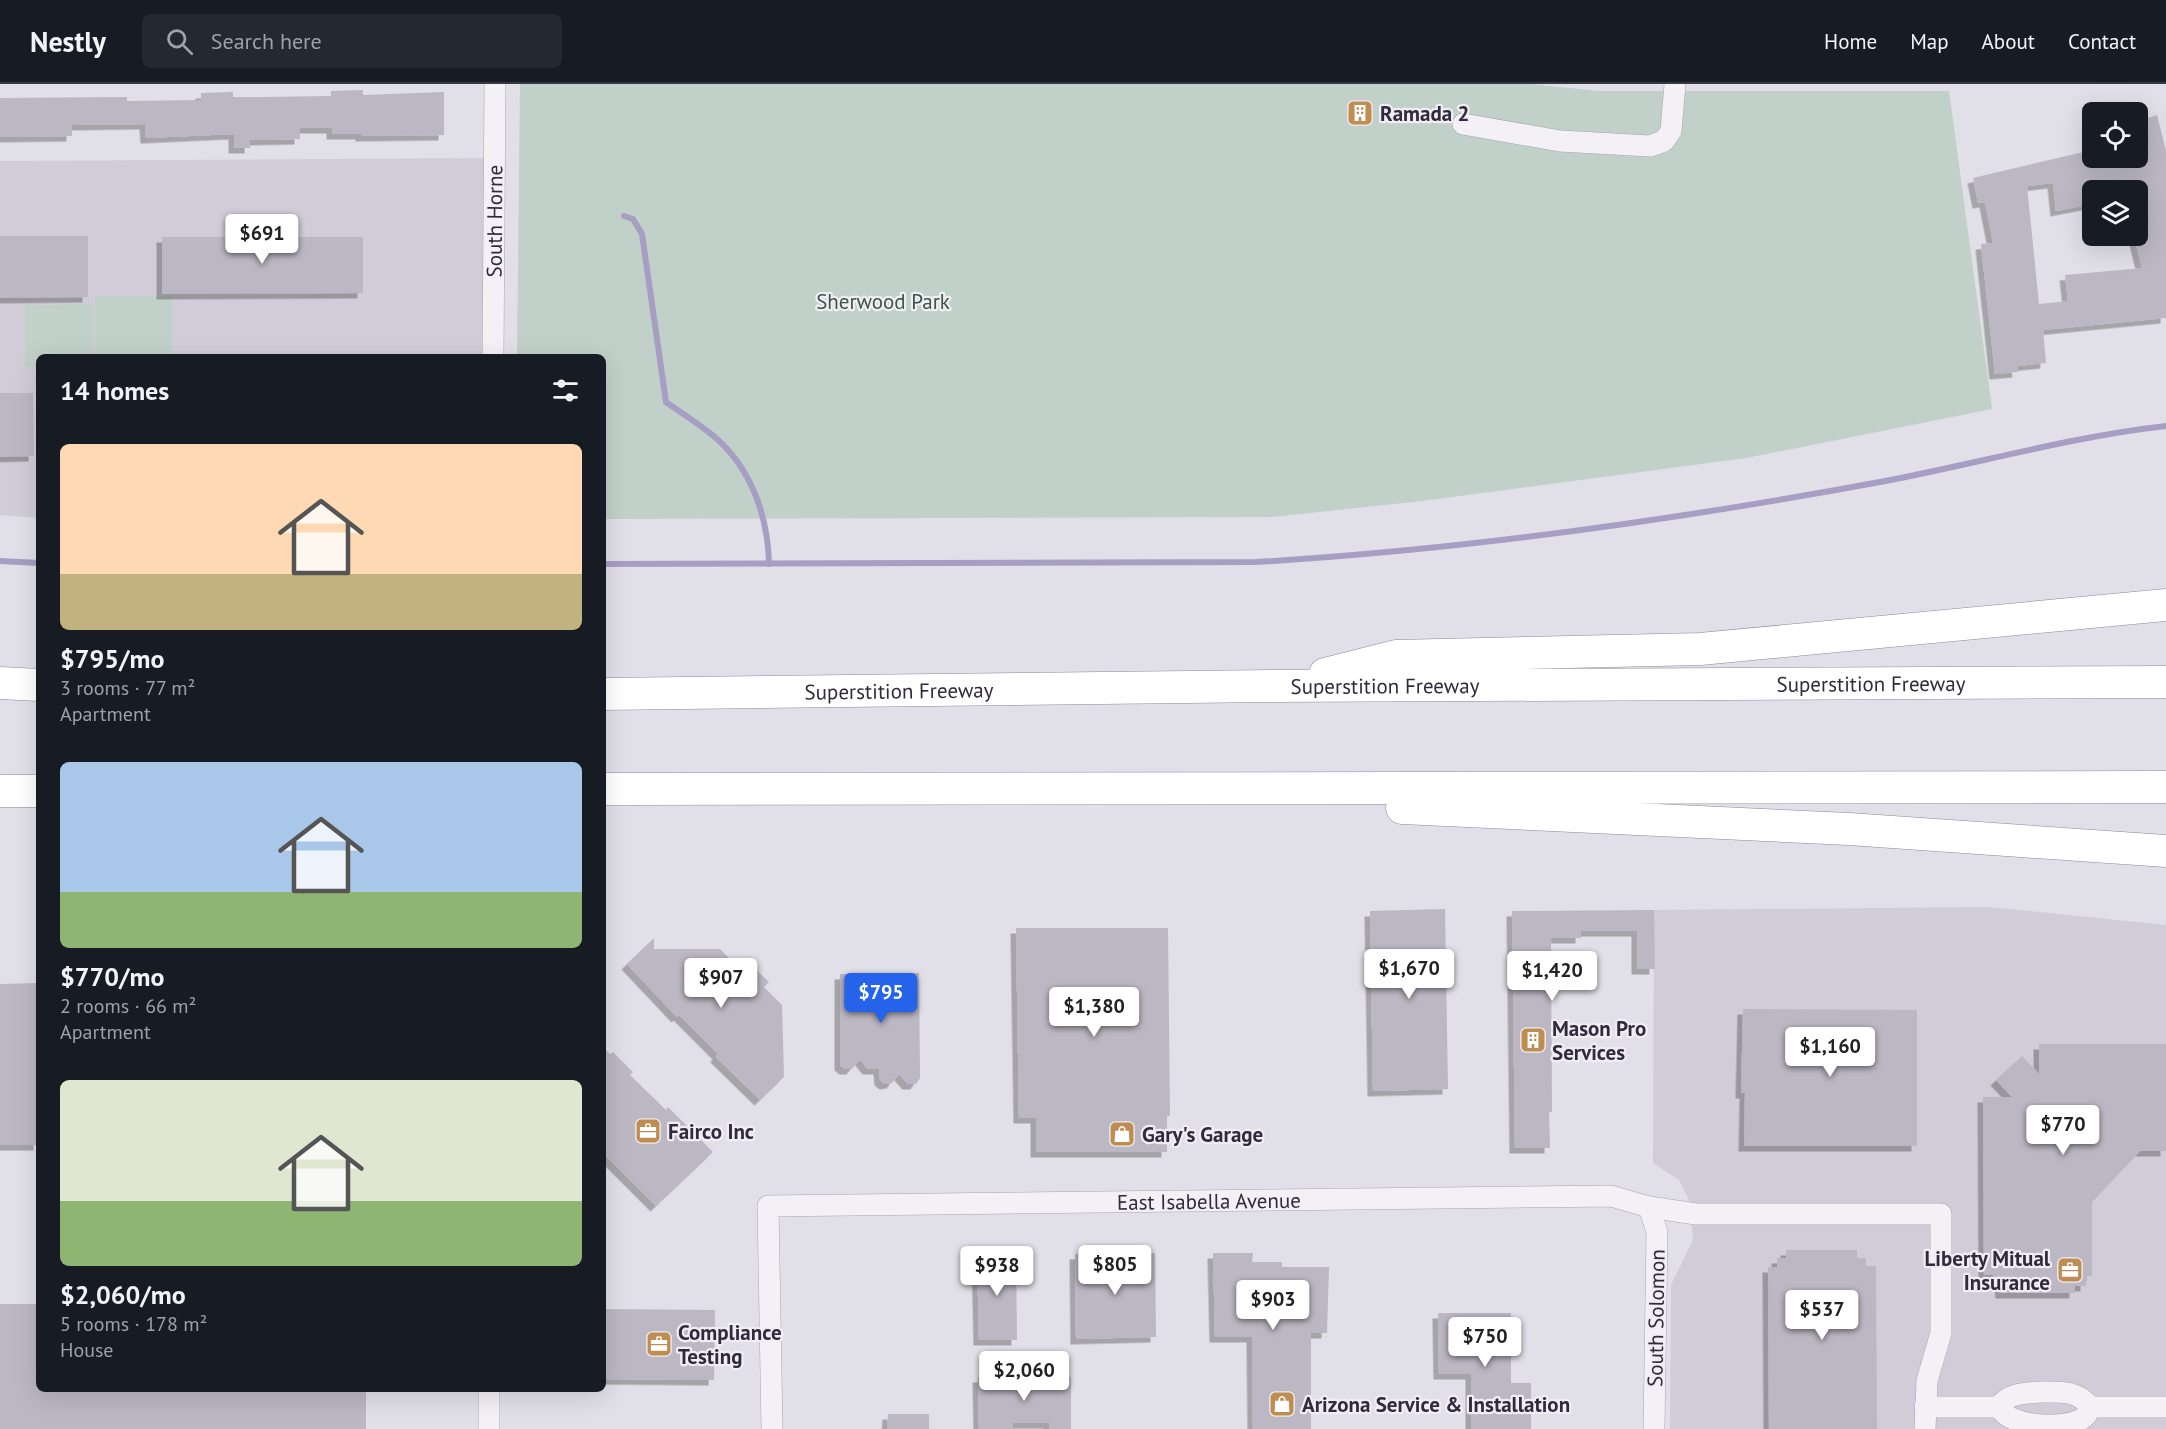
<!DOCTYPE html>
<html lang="en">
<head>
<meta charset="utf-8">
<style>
  :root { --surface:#171b24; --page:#242831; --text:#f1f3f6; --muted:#9ea1a6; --line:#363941; --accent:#2563eb }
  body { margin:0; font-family:"PT Sans",sans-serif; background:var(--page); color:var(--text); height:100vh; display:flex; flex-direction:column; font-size:22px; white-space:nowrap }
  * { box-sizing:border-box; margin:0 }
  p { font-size:20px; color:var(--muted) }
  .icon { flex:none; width:33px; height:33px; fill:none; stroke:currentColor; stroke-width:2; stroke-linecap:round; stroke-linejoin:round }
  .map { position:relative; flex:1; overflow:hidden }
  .sheet { position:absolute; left:36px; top:270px; width:570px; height:1038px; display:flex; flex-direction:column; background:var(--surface); border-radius:9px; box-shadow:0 6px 24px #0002 }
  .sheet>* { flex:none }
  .fabs { position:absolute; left:2082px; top:18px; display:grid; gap:12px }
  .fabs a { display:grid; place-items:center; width:66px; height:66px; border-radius:9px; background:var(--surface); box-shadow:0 6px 24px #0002; font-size:30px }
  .price { position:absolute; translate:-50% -51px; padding:0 14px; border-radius:6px; background:#fff; color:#222; font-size:20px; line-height:39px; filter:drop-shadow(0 2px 3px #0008) }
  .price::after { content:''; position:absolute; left:50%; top:36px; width:18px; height:14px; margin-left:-9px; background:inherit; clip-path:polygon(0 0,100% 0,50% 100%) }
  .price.active { background:var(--accent); color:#fff }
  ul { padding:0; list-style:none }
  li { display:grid; align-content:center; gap:12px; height:318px; padding:0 24px }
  li span { display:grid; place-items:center; height:186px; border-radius:9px; color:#555 }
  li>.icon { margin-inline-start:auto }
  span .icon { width:108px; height:108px; fill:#fffc; stroke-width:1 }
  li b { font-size:26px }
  h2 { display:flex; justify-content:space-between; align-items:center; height:72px; padding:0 24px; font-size:26px }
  header { display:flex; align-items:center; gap:36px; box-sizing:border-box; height:84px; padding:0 30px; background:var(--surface); border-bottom:2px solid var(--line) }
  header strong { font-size:28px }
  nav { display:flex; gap:33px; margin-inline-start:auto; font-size:21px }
  .search { width:420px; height:54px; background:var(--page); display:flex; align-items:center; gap:15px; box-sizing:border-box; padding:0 21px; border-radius:9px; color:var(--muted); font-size:22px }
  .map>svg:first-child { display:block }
</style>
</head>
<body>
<header>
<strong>Nestly</strong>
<div class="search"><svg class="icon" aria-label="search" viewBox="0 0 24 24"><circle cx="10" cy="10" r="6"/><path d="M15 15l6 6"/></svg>Search here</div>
<nav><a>Home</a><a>Map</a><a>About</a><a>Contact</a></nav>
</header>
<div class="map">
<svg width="2166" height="1345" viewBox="0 0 2166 1345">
  <defs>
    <filter id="shadow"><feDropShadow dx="-5.5" dy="5.5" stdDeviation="0" flood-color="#0004"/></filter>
  </defs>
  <rect width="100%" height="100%" fill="#e1dfe7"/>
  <g fill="#d1cdd8">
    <polygon points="495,74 493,273 39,273 39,434 0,431 0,77"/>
    <polygon points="1989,823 2166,841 2166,1345 1670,1345 1671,1201 1693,1156 1689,1116 1679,1096 1653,1079 1654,826"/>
  </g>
  <g fill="#c1d0c8">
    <polygon points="520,0 1530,0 1599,7 1949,7 1992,325 1746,374 1422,417 1272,433 603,435 603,273 517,273"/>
    <rect x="95" y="212" width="77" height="61"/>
    <polygon points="93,220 93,273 39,273 39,283 25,283 25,221"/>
  </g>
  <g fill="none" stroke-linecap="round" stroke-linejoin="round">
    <g stroke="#a69ec3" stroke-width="6">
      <path d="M624 132 633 135 642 150 666 318C683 330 701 341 716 354 752 386 768 433 769 480"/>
      <polyline points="0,477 39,479"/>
      <path d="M603 480 1256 478C1464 466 1674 436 1880 398 1976 380 2069 353 2166 342"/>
    </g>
  </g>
  <g fill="#bbb7c3" fill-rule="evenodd" filter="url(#shadow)">
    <polygon points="363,6 363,11 444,8 444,51 361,52 361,50 332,50 332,44 300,44 300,55 250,56 250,64 234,64 234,50 146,54 145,40 72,41 72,52 0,53 0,14 127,13 127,17 201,16 201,9 233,8 233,13 263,13 331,12 331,7"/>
    <path d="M2157 31 2166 67V234L2043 246 2046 279 2017 282 2018 288 1995 290 1981 160 1993 159 1985 118 1978 119 1973 94 2092 66V74H2138V37ZM2053 99 2056 127 2092 120V106H2138V152H2134L2142 184 2065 191 2068 217 2039 220 2027 102Z"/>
    <polygon points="0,152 88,152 88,213 0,214"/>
    <polygon points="162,153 363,153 363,209 162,210"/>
    <polygon points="0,309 33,309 34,372 0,373"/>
    <polygon points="1445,825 1448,1005 1373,1007 1370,827"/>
    <polygon points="1654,826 1655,885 1637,885 1637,847 1581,847 1581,854 1551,854 1552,1028 1549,1028 1550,1064 1515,1064 1512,827"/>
    <polygon points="1016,844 1168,844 1170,1032 1167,1032 1167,1068 1036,1068 1036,1034 1019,1034"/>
    <polygon points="654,854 654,865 720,865 744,889 751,881 769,898 764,903 782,921 784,993 760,1016 716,973 718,970 679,931 677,933 627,880"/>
    <polygon points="919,889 920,994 916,1000 908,1000 899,990 892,999 885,1000 880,996 879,985 868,985 860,975 852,985 845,985 840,981 840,890"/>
    <polygon points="39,899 39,1061 0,1061 0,900"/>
    <polygon points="1743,925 1917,926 1917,1062 1744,1062 1745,1009 1741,1009"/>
    <polygon points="2039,960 2166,960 2166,1067 2140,1067 2092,1118 2092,1192 2086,1192 2086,1202 2075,1202 2075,1209 2001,1209 2000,1200 1993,1200 1993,1191 1984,1191 1983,1013 2012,1013 1996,996 2022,972 2039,990"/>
    <polygon points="603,963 610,970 613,968 633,988 630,991 666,1026 668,1023 713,1068 656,1122 603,1069"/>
    <polygon points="1786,1166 1857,1166 1857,1174 1866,1174 1866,1182 1876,1182 1877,1345 1769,1345 1768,1183 1777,1183 1777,1174 1786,1174"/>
    <polygon points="1155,1169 1156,1253 1076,1255 1075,1170"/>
    <polygon points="1213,1169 1253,1169 1252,1178 1282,1178 1282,1183 1329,1183 1327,1249 1311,1249 1311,1345 1253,1345 1252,1253 1215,1253"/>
    <polygon points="977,1170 1016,1170 1017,1256 979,1256"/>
    <polygon points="0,1220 39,1220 39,1305 366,1305 366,1345 0,1345"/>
    <polygon points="603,1225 715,1226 714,1296 603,1295"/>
    <polygon points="1438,1229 1511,1229 1511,1299 1531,1299 1531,1345 1471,1345 1471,1290 1439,1290"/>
    <polygon points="978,1293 1071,1293 1071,1345 1049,1345 1049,1339 1013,1339 1013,1345 979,1345"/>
    <polygon points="888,1330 929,1330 929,1345 887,1345"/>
  </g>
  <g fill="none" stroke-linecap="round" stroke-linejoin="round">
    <g stroke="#a8a5b0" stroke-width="22">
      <g id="minor">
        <polyline points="1463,40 1560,57 1650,62 1664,57 1671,47 1675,0"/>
        <path id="s1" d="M493 273 495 0"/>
        <polyline points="1649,1123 1657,1148 1654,1345"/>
        <path d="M2041 1308C2060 1308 2078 1306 2090 1323 2088 1328 2087 1332 2082 1335 2063 1345 2010 1344 1999 1323 2008 1309 2025 1309 2041 1308Z"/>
        <polyline points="1925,1323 1999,1323"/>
        <polyline points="2090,1323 2166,1323"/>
        <polyline points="489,1345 489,1305"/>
        <path id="s2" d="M772 1345 768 1122 1611 1112 1649 1123 1696 1130H1941V1249L1927 1297 1925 1345"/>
      </g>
    </g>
    <g stroke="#8e889c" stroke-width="33">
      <g id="highway">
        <polyline points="1325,590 1396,572 1700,565 2166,521"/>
        <polyline points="0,599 39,601"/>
        <path id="s3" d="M603 610 1274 602 2166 598"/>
        <polyline points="603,705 2166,703"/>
        <polyline points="0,707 39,707"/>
        <polyline points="1402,724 1849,745 2166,767"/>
      </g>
    </g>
    <use href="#minor" stroke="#f3f1f5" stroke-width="21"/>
    <use href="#highway" stroke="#fff" stroke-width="32"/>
  </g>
  <defs>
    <g id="building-square" transform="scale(1.35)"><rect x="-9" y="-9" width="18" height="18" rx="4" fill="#bf8d51" stroke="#f0eef4"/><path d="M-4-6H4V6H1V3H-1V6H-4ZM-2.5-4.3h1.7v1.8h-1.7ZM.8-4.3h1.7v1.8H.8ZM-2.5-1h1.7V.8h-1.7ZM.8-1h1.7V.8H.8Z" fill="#fff"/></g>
    <g id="office-square" transform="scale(1.35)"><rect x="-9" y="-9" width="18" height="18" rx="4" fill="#bf8d51" stroke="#f0eef4"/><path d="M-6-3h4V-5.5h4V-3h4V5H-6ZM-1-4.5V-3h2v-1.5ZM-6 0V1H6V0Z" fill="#fff"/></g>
    <g id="shop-square" transform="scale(1.35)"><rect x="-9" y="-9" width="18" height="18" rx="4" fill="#bf8d51" stroke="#f0eef4"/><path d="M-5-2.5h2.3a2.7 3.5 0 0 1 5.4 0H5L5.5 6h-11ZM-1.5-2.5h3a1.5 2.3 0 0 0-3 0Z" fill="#fff"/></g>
  </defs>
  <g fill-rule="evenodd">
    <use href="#building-square" x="1360" y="29"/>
    <use href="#building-square" x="1533" y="956"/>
    <use href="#office-square" x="648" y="1047"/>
    <use href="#shop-square" x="1122" y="1050"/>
    <use href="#office-square" x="2070" y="1186"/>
    <use href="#office-square" x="659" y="1260"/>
    <use href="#shop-square" x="1282" y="1320"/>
  </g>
  <g text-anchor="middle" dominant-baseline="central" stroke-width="4.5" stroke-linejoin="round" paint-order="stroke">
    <g font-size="21" font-weight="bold" fill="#302a3c" stroke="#f0eef4" text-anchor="start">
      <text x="1380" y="29">Ramada 2</text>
      <text x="1552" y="944">Mason Pro<tspan x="1552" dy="24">Services</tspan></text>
      <text x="668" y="1047">Fairco Inc</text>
      <text x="1142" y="1050">Gary's Garage</text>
      <text x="2050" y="1174" text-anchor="end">Liberty Mitual<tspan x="2050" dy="24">Insurance</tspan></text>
      <text x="678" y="1248">Compliance<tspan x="678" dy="24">Testing</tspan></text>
      <text x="1302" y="1320">Arizona Service &amp; Installation</text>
    </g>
    <g font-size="21" fill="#302a3c" stroke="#f0eef4">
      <text stroke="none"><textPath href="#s1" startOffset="136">South Horne</textPath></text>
      <text stroke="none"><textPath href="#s3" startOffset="1268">Superstition Freeway</textPath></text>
      <text stroke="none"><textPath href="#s3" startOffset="782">Superstition Freeway</textPath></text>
      <text stroke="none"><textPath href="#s3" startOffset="296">Superstition Freeway</textPath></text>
      <text stroke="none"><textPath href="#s2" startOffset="664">East Isabella Avenue</textPath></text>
      <text transform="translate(1656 1234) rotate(-89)">South Solomon</text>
    </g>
    <g font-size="21" fill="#395648" stroke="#f0eef4">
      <text x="883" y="217">Sherwood Park</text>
    </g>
  </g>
</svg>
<div class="fabs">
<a><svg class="icon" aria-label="locate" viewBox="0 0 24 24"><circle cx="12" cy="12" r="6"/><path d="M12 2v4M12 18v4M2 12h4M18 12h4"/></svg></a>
<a><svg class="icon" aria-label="layers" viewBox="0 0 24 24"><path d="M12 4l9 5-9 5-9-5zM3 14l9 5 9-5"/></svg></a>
</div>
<b class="price" style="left:262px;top:181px">$691</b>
<b class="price" style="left:1409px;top:916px">$1,670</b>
<b class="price" style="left:1552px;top:918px">$1,420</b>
<b class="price" style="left:721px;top:925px">$907</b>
<b class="price active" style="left:881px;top:940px">$795</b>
<b class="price" style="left:1094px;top:954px">$1,380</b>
<b class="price" style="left:1830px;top:994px">$1,160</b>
<b class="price" style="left:2063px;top:1072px">$770</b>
<b class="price" style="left:1115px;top:1212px">$805</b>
<b class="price" style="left:997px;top:1213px">$938</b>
<b class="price" style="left:1273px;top:1247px">$903</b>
<b class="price" style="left:1822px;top:1257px">$537</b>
<b class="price" style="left:1485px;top:1284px">$750</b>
<b class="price" style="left:1024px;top:1318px">$2,060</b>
<section class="sheet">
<h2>14 homes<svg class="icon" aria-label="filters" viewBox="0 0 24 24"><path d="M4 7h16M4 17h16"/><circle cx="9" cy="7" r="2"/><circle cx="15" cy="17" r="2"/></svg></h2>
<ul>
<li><span style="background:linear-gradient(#ffd9b3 70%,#c2b280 0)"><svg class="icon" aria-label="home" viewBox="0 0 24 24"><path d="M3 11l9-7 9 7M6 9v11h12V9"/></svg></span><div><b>$795/mo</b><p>3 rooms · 77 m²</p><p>Apartment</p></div></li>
<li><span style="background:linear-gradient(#a9c7e8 70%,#8fb573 0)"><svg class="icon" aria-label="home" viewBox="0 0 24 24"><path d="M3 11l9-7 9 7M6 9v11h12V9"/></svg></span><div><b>$770/mo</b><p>2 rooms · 66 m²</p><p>Apartment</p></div></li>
<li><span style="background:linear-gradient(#dfe7d0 65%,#8fb573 0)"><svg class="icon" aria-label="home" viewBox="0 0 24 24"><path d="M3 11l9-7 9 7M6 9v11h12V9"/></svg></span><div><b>$2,060/mo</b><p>5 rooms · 178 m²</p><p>House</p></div></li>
</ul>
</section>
</div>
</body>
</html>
